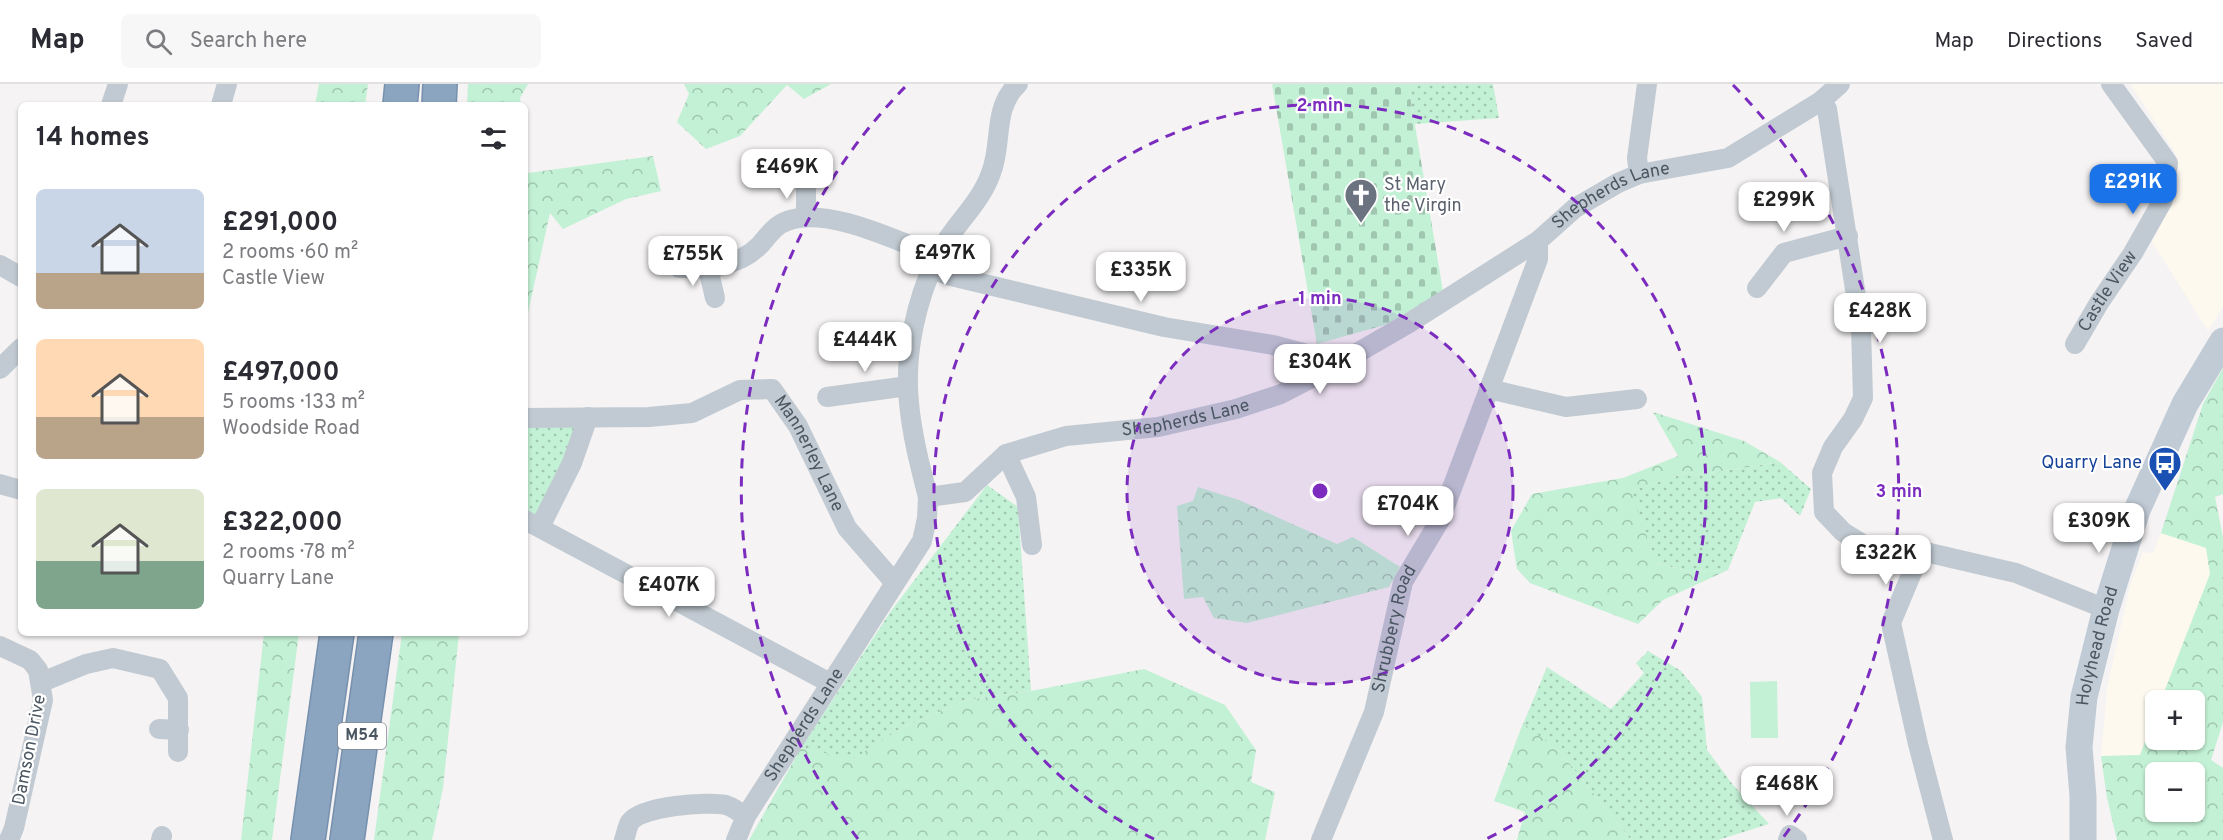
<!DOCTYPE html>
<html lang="en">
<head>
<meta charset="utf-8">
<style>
  :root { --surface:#fff; --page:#f7f7f7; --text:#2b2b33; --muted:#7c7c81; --line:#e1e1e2; --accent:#1a73e8 }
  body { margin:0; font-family:Overpass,sans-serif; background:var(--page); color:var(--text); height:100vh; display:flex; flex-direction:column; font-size:22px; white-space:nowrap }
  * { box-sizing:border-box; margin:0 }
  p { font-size:20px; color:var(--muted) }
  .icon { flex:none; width:33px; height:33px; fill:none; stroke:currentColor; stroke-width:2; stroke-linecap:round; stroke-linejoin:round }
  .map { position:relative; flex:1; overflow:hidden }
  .details { position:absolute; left:18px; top:18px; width:510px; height:534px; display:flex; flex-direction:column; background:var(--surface); border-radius:9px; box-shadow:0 2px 4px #0004 }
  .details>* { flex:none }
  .fabs { position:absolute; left:2145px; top:606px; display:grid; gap:12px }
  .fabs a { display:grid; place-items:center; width:60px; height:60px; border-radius:9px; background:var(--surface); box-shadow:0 2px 4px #0004; font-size:30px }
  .price { position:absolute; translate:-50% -51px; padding:0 14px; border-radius:12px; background:#fff; color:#222; font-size:20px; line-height:39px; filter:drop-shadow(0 2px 3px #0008) }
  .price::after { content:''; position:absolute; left:50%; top:36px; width:18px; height:14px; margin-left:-9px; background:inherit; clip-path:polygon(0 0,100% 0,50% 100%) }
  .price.on { background:var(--accent); color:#fff }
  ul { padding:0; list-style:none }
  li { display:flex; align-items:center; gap:18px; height:150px; padding:0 18px }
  li span { display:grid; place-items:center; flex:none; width:168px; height:120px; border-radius:9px; color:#555 }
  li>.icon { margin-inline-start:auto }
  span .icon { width:72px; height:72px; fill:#fffc; stroke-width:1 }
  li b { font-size:26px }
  h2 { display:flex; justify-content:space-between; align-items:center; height:72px; padding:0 18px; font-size:26px }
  header { display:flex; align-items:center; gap:36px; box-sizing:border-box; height:84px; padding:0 30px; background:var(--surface); border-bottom:2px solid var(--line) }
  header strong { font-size:28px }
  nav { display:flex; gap:33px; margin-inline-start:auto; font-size:21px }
  .search { width:420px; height:54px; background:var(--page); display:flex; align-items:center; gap:15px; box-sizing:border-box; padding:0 21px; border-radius:9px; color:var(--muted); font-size:22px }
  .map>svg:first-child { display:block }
</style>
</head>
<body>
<header>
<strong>Map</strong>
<div class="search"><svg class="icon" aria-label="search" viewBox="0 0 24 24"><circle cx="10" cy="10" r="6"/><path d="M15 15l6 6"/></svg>Search here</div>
<nav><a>Map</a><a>Directions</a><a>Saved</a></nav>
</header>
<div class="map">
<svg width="2223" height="756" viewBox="0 0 2223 756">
  <defs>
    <pattern id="grass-dots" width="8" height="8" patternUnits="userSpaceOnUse" patternTransform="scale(1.5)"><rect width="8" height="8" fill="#c3f1d5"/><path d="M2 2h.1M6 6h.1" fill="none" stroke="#a0c6b0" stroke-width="1.8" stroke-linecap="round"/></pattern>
    <pattern id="forest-crowns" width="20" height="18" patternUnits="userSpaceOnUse" patternTransform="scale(1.5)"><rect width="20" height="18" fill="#c3f1d5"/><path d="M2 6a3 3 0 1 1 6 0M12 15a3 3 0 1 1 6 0" fill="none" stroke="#a0c6b0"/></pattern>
    <pattern id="cemetery-stones" width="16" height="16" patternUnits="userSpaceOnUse" patternTransform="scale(1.5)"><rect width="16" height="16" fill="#c3f1d5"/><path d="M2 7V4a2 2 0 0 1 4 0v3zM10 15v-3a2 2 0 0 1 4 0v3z" fill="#a0c6b0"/></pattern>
  </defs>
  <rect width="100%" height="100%" fill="#f5f3f3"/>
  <g fill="#fdf9ef">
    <polygon points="2130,0 2223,0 2223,223 2208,247 2152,158 2180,103 2175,68"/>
    <polygon points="2161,449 2206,463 2210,490 2161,616 2156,616 2155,630 2140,671 2101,672 2107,604 2130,502 2143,468 2153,469"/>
  </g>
  <g fill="url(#grass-dots)">
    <polygon points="1408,0 1493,0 1499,34 1415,40"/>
    <polygon points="525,339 573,340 577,348 536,432 525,426"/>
    <polygon points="1780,378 1811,405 1800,432 1781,414 1755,418 1728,486 1691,488 1656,479 1630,407 1689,388 1703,390"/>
    <polygon points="987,401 1018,423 1031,607 966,616 900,645 853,676 801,664 891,527"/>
    <polygon points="1648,567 1681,587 1702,613 1707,666 1733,701 1769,740 1718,756 1631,756 1560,668 1523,640 1547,583 1611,625 1644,589 1636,579"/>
  </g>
  <g fill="url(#forest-crowns)" fill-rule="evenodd">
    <polygon points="319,0 368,0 365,21 315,21"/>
    <polygon points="468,0 528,0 520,14 521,21 467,21"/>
    <polygon points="684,0 831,0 804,15 787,1 740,52 706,65 677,38 689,10"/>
    <polygon points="525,62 528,89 653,72 661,107 626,115 563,145 550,129 525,242"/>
    <path d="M2223 284V410L2215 413 2223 453V638L2211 676 2223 684V756H2117L2107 714 2101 672 2140 671 2155 630 2156 656H2194V616H2161L2210 490 2206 464 2161 449 2203 320ZM2156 688H2194V728H2156Z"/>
    <polygon points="1653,328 1744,357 1780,378 1703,390 1689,388 1631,407 1656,479 1691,488 1728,486 1663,516 1638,540 1530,499 1517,485 1511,447 1532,410 1623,394 1678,372"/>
    <polygon points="1198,403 1239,416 1337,460 1353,453 1400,483 1389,503 1247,539 1214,534 1203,513 1184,515 1177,422 1193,417"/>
    <polygon points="264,549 299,549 272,756 241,756"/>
    <polygon points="402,549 459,549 443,704 432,756 374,756"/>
    <polygon points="1144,585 1225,621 1256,666 1251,698 1275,708 1265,756 749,756 801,664 853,675 900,645 966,616 1031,607"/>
    <polygon points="1523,639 1560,668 1631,756 1517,756 1525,728 1494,717"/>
  </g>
  <polygon fill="url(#cemetery-stones)" points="1272,0 1408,0 1443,207 1388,240 1317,260"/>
  <polygon fill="#c3f1d5" points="1777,597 1778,654 1751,654 1750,598"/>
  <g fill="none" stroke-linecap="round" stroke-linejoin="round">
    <g stroke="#7690ad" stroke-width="36">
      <g id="motorway">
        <polyline points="400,21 402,0"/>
        <polyline points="439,21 440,0"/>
        <polyline points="308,756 337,549"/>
        <polyline points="347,756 376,549"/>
      </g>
    </g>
    <g stroke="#c1cad2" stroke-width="20">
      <polyline points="1821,17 1827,25 1861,244 1863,314 1853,335 1833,363 1822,389 1824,428 1843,448 1864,461 1921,467"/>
      <polyline points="111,21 118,0"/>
      <polyline points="221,21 227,0"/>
      <polyline points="1639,90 1637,74 1647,0"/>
      <polyline points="806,132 806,99"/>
      <polyline points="0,181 21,193"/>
      <path d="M679 184C709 184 737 184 760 161 768 152 775 141 787 137 828 122 897 157 937 172"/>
      <polyline points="708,184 715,214"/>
      <polyline points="932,185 951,192 1164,243 1273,261 1314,272 1331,284"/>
      <polyline points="1757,204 1784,169 1848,152"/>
      <path id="s1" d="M2075 260 2099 219 2133 169 2163 116 2168 79 2111 0"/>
      <polyline points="0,285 21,264"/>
      <polyline points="1489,305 1566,323 1637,315"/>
      <polyline points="827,313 908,302"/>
      <path id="s2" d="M525 334 649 333 692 329 740 306 772 305 798 342 847 444 894 498"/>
      <polyline points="1006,370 1026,413 1032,461"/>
      <polyline points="0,400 21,406"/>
      <path d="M928 413C920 382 912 351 909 319 904 271 916 216 937 173 951 143 980 121 991 89 1003 59 992 24 1018 0"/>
      <polyline points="525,436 830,599"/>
      <polyline points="540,443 572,379 588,333"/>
      <polyline points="0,562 30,576 38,586 43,616 14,744 9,756"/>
      <polyline points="42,598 86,580 113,574 160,585 178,614 178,668"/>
      <polyline points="159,645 179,646"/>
      <polyline points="161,756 162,752"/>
      <path d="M624 756C626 751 627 743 630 738 642 722 707 717 726 721 733 723 740 729 746 732"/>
      <path id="s3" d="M736 756 746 732 922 457 927 434 928 413 965 408 1006 370 1066 352 1158 343 1236 325 1281 310 1331 284 1409 239 1538 157 1575 124 1618 99 1639 90 1728 74 1821 17 1840 0"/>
      <path id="s4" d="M1321 756 1374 628 1403 498 1440 436 1538 175V157"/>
      <polyline points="1788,756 1790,751 1797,756"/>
      <polyline points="1943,756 1918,660 1891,539 1921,467 2016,489 2106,525"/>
    </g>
    <path stroke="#c1cbd6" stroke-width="27" id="s5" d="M2083 756V712L2079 663 2084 613 2106 525 2137 426 2185 320 2223 257"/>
    <use href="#motorway" stroke="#8ba5c1" stroke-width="33"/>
  </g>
  <circle cx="1320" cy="407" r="193" fill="#7b2cbf" fill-opacity=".12"/>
  <g fill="none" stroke="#7b2cbf" stroke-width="3" stroke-dasharray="10 8">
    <circle cx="1320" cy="407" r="193"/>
    <path d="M1154 755A386 386 0 1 1 1486 755"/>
    <path d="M858 755A579 579 0 0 1 907 1M1733 1A579 579 0 0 1 1782 755"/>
  </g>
  <defs>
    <g id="church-pin" transform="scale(1.725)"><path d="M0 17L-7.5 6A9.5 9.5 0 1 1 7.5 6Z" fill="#6b7280" stroke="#fff"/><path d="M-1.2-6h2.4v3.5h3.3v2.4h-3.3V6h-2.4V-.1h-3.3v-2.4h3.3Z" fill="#fff"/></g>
    <g id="bus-pin" transform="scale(1.725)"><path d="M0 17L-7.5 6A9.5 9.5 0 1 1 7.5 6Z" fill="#1a4fb4" stroke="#fff"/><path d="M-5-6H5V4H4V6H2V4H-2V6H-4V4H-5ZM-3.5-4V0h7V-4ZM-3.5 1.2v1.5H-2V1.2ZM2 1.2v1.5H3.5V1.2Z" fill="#fff"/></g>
  </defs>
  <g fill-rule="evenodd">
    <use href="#church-pin" x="1361" y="111"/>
    <use href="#bus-pin" x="2165" y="379"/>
  </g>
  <g text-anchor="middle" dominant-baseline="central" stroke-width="4.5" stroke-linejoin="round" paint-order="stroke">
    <rect fill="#fff" stroke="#808990" stroke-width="1.5" x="338" y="639" width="48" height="26" rx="4.5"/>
    <g font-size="16" font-weight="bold" fill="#4a5661">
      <text x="362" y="652">M54</text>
    </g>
    <g font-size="18" fill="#5b616d" stroke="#fff" text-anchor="start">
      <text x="1384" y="101">St Mary<tspan x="1384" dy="21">the Virgin</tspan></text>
    </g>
    <g font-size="18" fill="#4a5661" stroke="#fff">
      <text stroke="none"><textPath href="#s3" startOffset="1160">Shepherds Lane</textPath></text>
      <text stroke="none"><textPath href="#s1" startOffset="62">Castle View</textPath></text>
      <text stroke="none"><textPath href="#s3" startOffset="674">Shepherds Lane</textPath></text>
      <text stroke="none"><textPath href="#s2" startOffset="327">Mannerley Lane</textPath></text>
      <text stroke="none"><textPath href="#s4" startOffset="224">Shrubbery Road</textPath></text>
      <text stroke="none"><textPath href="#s5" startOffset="196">Holyhead Road</textPath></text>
      <text stroke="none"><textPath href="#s3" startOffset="134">Shepherds Lane</textPath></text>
      <text transform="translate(30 666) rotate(-79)">Damson Drive</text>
    </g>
    <g font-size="18" fill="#164399" stroke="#fff" text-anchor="end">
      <text x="2142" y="379">Quarry Lane</text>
    </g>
  </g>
  <circle cx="1320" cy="407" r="9" fill="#7b2cbf" stroke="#fff" stroke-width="3"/>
  <g font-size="18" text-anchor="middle" font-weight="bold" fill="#7b2cbf" stroke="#fff" stroke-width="4.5" stroke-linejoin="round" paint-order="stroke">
    <text x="1320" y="27">2 min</text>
    <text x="1320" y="220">1 min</text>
    <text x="1899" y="413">3 min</text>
  </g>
</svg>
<div class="fabs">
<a>+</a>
<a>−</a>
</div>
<b class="price" style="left:787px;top:116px">£469K</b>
<b class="price on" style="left:2133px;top:131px">£291K</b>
<b class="price" style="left:1784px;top:149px">£299K</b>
<b class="price" style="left:945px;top:202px">£497K</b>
<b class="price" style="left:693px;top:203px">£755K</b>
<b class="price" style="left:1141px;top:219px">£335K</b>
<b class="price" style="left:1880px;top:260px">£428K</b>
<b class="price" style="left:865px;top:289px">£444K</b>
<b class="price" style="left:1320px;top:311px">£304K</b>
<b class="price" style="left:1408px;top:453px">£704K</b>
<b class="price" style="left:2099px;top:470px">£309K</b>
<b class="price" style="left:1886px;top:502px">£322K</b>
<b class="price" style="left:669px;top:534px">£407K</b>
<b class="price" style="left:1787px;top:733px">£468K</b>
<section class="details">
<h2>14 homes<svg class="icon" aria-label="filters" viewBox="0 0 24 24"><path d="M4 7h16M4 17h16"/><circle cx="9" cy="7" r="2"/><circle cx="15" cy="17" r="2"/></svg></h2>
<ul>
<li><span style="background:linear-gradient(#c9d6e8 70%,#b9a48a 0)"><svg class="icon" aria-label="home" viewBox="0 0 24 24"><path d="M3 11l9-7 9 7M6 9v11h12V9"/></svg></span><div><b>£291,000</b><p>2 rooms · 60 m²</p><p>Castle View</p></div></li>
<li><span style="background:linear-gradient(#ffd9b3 65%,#b9a48a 0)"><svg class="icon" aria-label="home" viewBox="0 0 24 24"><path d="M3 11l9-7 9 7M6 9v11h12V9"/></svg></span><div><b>£497,000</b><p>5 rooms · 133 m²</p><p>Woodside Road</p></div></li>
<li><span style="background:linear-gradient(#dfe7d0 60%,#7fa58c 0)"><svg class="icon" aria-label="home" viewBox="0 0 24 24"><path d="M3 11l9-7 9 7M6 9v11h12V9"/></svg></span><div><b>£322,000</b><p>2 rooms · 78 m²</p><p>Quarry Lane</p></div></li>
</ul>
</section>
</div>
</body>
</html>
